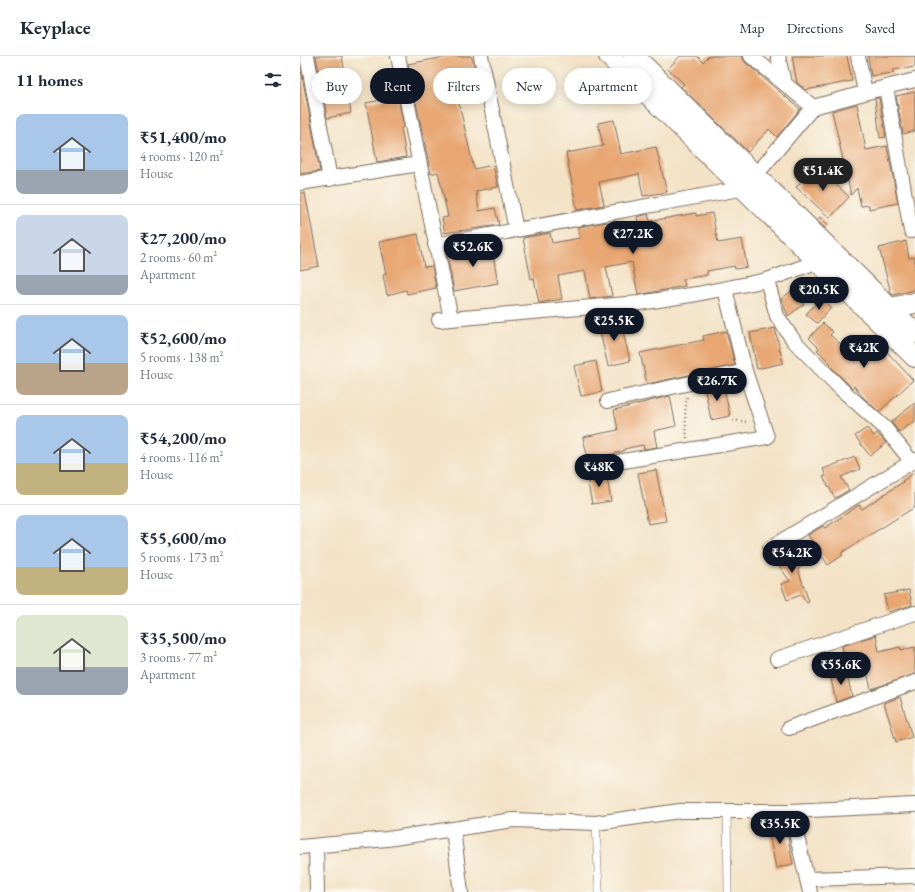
<!DOCTYPE html>
<html lang="en">
<head>
<meta charset="utf-8">
<style>
  :root { --surface:#fff; --page:#f6f6f7; --text:#1f2937; --muted:#747a83; --line:#e0e1e3; --accent:#111827 }
  body { margin:0; font-family:"EB Garamond",serif; background:var(--page); color:var(--text); height:100vh; display:flex; flex-direction:column; font-size:15px; white-space:nowrap }
  * { box-sizing:border-box; margin:0 }
  p { font-size:13px; color:var(--muted) }
  .icon { flex:none; width:22px; height:22px; fill:none; stroke:currentColor; stroke-width:2; stroke-linecap:round; stroke-linejoin:round }
  .map { position:relative; flex:1; overflow:hidden }
  .side { display:flex; flex-direction:column; background:var(--surface); width:300px }
  .side>* { flex:none }
  .banner { position:absolute; left:12px; top:12px; width:380px; height:36px; display:flex; gap:8px }
  .price { position:absolute; translate:-50% -34px; padding:0 9px; border-radius:14px; background:var(--accent); color:#fff; font-size:13px; line-height:26px; filter:drop-shadow(0 1px 2px #0008) }
  .price::after { content:''; position:absolute; left:50%; top:24px; width:12px; height:9px; margin-left:-6px; background:inherit; clip-path:polygon(0 0,100% 0,50% 100%) }
  .price.active { background:#222; color:#fff }
  ul { padding:0; list-style:none }
  li { display:flex; align-items:center; gap:12px; height:100px; padding:0 16px }
  li+li { border-top:1px solid var(--line) }
  li span { display:grid; place-items:center; flex:none; width:112px; height:80px; border-radius:8px; color:#555 }
  li>.icon { margin-inline-start:auto }
  span .icon { width:48px; height:48px; fill:#fffc; stroke-width:1 }
  li b { font-size:17px }
  h2 { display:flex; justify-content:space-between; align-items:center; height:48px; padding:0 16px; font-size:17px }
  .tag { padding:0 14px; border-radius:18px; background:var(--surface); box-shadow:0 2px 10px #0003; font-size:14px; line-height:36px }
  .tag.active { background:var(--accent); color:#fff }
  header { display:flex; align-items:center; gap:24px; box-sizing:border-box; height:56px; padding:0 20px; background:var(--surface); border-bottom:1px solid var(--line) }
  header strong { font-size:19px }
  nav { display:flex; gap:22px; margin-inline-start:auto; font-size:14px }
  main { display:flex; flex:1; min-height:0 }
  .map>svg:first-child { display:block }
</style>
</head>
<body>
<header>
<strong>Keyplace</strong>
<nav><a>Map</a><a>Directions</a><a>Saved</a></nav>
</header>
<main>
<section class="side">
<h2>11 homes<svg class="icon" aria-label="filters" viewBox="0 0 24 24"><path d="M4 7h16M4 17h16"/><circle cx="9" cy="7" r="2"/><circle cx="15" cy="17" r="2"/></svg></h2>
<ul>
<li><span style="background:linear-gradient(#a9c7e8 70%,#9aa5b1 0)"><svg class="icon" aria-label="home" viewBox="0 0 24 24"><path d="M3 11l9-7 9 7M6 9v11h12V9"/></svg></span><div><b>₹51,400/mo</b><p>4 rooms · 120 m²</p><p>House</p></div></li>
<li><span style="background:linear-gradient(#c9d6e8 75%,#9aa5b1 0)"><svg class="icon" aria-label="home" viewBox="0 0 24 24"><path d="M3 11l9-7 9 7M6 9v11h12V9"/></svg></span><div><b>₹27,200/mo</b><p>2 rooms · 60 m²</p><p>Apartment</p></div></li>
<li><span style="background:linear-gradient(#a9c7e8 60%,#b9a48a 0)"><svg class="icon" aria-label="home" viewBox="0 0 24 24"><path d="M3 11l9-7 9 7M6 9v11h12V9"/></svg></span><div><b>₹52,600/mo</b><p>5 rooms · 138 m²</p><p>House</p></div></li>
<li><span style="background:linear-gradient(#a9c7e8 60%,#c2b280 0)"><svg class="icon" aria-label="home" viewBox="0 0 24 24"><path d="M3 11l9-7 9 7M6 9v11h12V9"/></svg></span><div><b>₹54,200/mo</b><p>4 rooms · 116 m²</p><p>House</p></div></li>
<li><span style="background:linear-gradient(#a9c7e8 65%,#c2b280 0)"><svg class="icon" aria-label="home" viewBox="0 0 24 24"><path d="M3 11l9-7 9 7M6 9v11h12V9"/></svg></span><div><b>₹55,600/mo</b><p>5 rooms · 173 m²</p><p>House</p></div></li>
<li><span style="background:linear-gradient(#dfe7d0 65%,#9aa5b1 0)"><svg class="icon" aria-label="home" viewBox="0 0 24 24"><path d="M3 11l9-7 9 7M6 9v11h12V9"/></svg></span><div><b>₹35,500/mo</b><p>3 rooms · 77 m²</p><p>Apartment</p></div></li>
</ul>
</section>
<div class="map">
<svg width="615" height="836" viewBox="0 0 615 836">
  <rect width="100%" height="100%" fill="#fbf7ec"/>
  <filter id="ink" filterUnits="userSpaceOnUse"><feTurbulence type="fractalNoise" baseFrequency=".025" numOctaves="2"/><feDisplacementMap in="SourceGraphic" scale="8" xChannelSelector="R" yChannelSelector="G"/><feConvolveMatrix kernelMatrix="1 2 1 2 8 2 1 2 1" color-interpolation-filters="sRGB"/></filter>
  <filter id="wash" filterUnits="userSpaceOnUse"><feTurbulence type="fractalNoise" baseFrequency=".012" numOctaves="4" result="noise"/><feDisplacementMap in="SourceGraphic" scale="16" xChannelSelector="R" yChannelSelector="G"/><feGaussianBlur stdDeviation="0.9" result="paint"/><feColorMatrix in="noise" values="0 0 0 0 0 0 0 0 0 0 0 0 0 0 0 0 0 1.4 0 .05"/><feComposite in="paint" operator="in"/></filter>
  <g filter="url(#wash)">
    <rect width="100%" height="100%" fill="#f3e2c6"/>
    <g id="blocks">
      <g fill="#e7a672">
        <polygon points="16,0 42,0 51,57 27,62"/>
        <polygon points="151,0 171,0 173,5 177,26 155,30 174,113 193,109 198,131 176,135 179,155 195,152 199,169 145,177 142,162 148,161 142,133 138,116 131,118 108,8"/>
        <polygon points="380,0 397,0 403,6 409,0 441,0 446,7 500,53 477,81 469,73 448,96 381,31 384,28 368,13"/>
        <polygon points="492,0 547,0 552,25 506,34 497,27"/>
        <polygon points="568,0 615,0 615,11 593,14 593,17 571,20"/>
        <polygon points="0,9 20,115 0,118"/>
        <polygon points="615,36 615,75 603,78 596,40"/>
        <polygon points="98,41 104,71 101,72 106,101 77,106 66,47"/>
        <polygon points="579,42 586,81 580,82 575,43"/>
        <polygon points="557,48 566,94 587,90 598,147 569,153 569,149 561,150 557,132 551,139 532,55"/>
        <polygon points="314,64 321,98 356,91 367,136 343,140 339,118 299,126 304,149 277,154 266,97 303,90 298,67"/>
        <polygon points="516,109 549,141 530,162 496,131"/>
        <polygon points="0,137 5,137 19,210 0,214"/>
        <polygon points="396,157 396,160 412,157 418,187 442,183 447,211 435,213 434,210 407,215 407,219 383,223 385,230 338,239 332,206 306,211 312,240 290,243 285,215 258,220 262,243 239,247 234,222 231,223 223,182 250,177 252,187 280,182 278,171 307,166 309,172 338,167 337,161 348,158 350,165"/>
        <polygon points="520,161 528,169 525,172 517,165"/>
        <polygon points="118,178 124,211 132,210 136,232 107,238 106,234 87,239 83,219 86,218 79,186"/>
        <polygon points="606,185 609,202 615,201 615,234 593,239 591,237 579,192"/>
        <polygon points="191,187 198,227 154,235 147,198 176,192 175,190"/>
        <polygon points="494,233 504,248 488,260 481,243"/>
        <polygon points="521,242 531,252 517,267 506,258"/>
        <polygon points="320,263 330,305 308,310 298,268"/>
        <polygon points="523,267 533,276 530,279 556,301 575,283 613,324 579,356 563,341 554,330 552,332 530,310 531,308 517,294 519,292 509,282"/>
        <polygon points="475,272 483,307 457,313 450,277"/>
        <polygon points="426,275 435,309 347,328 340,297 404,284 403,280"/>
        <polygon points="296,305 302,336 281,340 274,310"/>
        <polygon points="423,328 430,360 411,364 405,333"/>
        <polygon points="370,340 376,370 354,375 357,391 344,393 343,389 324,393 324,395 288,404 283,381 318,374 314,354"/>
        <polygon points="615,347 615,365 599,376 591,366"/>
        <polygon points="567,372 574,380 577,377 586,387 570,400 555,380"/>
        <polygon points="555,401 560,413 541,421 549,434 535,442 523,421 526,420 523,413"/>
        <polygon points="356,414 366,465 348,468 338,417"/>
        <polygon points="306,416 311,445 292,448 287,422 291,421 290,418"/>
        <polygon points="615,416 615,451 541,497 543,499 528,509 508,479 523,470 525,472 559,449 562,453 603,426 602,425"/>
        <polygon points="492,490 505,508 498,513 509,546 507,547 501,539 487,544 481,528 490,525 474,503"/>
        <polygon points="609,534 612,549 588,556 584,539"/>
        <polygon points="576,579 579,596 600,591 601,594 615,591 615,618 571,633 564,603 546,607 542,590"/>
        <polygon points="546,615 552,640 536,646 530,618"/>
        <polygon points="600,641 612,681 596,686 584,647"/>
        <polygon points="485,766 493,808 476,812 467,769"/>
      </g>
    </g>
  </g>
  <g filter="url(#ink)">
    <use href="#blocks" fill-opacity="0" stroke="#7b6a59" stroke-width="1"/>
    <g fill="none" stroke-linecap="round" stroke-linejoin="round">
      <g stroke="#7b6a59" stroke-width="8">
        <g id="lane">
          <polyline points="427,754 428,836"/>
          <polyline points="296,767 299,836"/>
        </g>
      </g>
      <g stroke="#7b6a59" stroke-width="16">
        <g id="street">
          <polyline points="7,0 30,123"/>
          <polyline points="98,0 151,263"/>
          <polyline points="181,0 216,174"/>
          <polyline points="451,0 513,51 586,31 611,175"/>
          <polyline points="478,0 484,27"/>
          <polyline points="558,0 565,36"/>
          <polyline points="586,31 615,24"/>
          <polyline points="0,127 119,108"/>
          <polyline points="135,189 445,132 513,51"/>
          <polyline points="519,205 467,224 477,260 494,285 540,332 585,372 612,406"/>
          <polyline points="139,264 339,247 397,238 467,224"/>
          <polyline points="308,345 445,315"/>
          <polyline points="293,410 467,381 445,315 425,233"/>
          <polyline points="470,492 615,404"/>
          <polyline points="477,603 615,557"/>
          <polyline points="489,672 615,626"/>
          <polyline points="491,755 510,836"/>
          <polyline points="153,773 161,836"/>
          <polyline points="16,790 17,836"/>
          <polyline points="0,791 87,783 213,764 296,767 380,755 491,755 615,749"/>
          <polyline points="507,823 615,820"/>
        </g>
      </g>
      <g stroke="#7b6a59" stroke-width="22">
        <g id="secondary">
          <polyline points="309,0 615,301"/>
          <polyline points="334,0 615,277"/>
          <polyline points="580,254 615,247"/>
        </g>
      </g>
      <g stroke="#7b6a59" stroke-width="2.5" stroke-dasharray="1 3" stroke-linecap="butt">
        <polyline points="433,364 448,366"/>
        <polyline points="387,382 385,357 387,341"/>
      </g>
      <use href="#lane" stroke="#fff" stroke-width="7"/>
      <use href="#street" stroke="#fff" stroke-width="14"/>
      <use href="#secondary" stroke="#fff" stroke-width="20"/>
    </g>
  </g>
</svg>
<b class="price active" style="left:523px;top:136px">₹51.4K</b>
<b class="price" style="left:333px;top:199px">₹27.2K</b>
<b class="price" style="left:173px;top:212px">₹52.6K</b>
<b class="price" style="left:519px;top:255px">₹20.5K</b>
<b class="price" style="left:314px;top:286px">₹25.5K</b>
<b class="price" style="left:564px;top:313px">₹42K</b>
<b class="price" style="left:417px;top:346px">₹26.7K</b>
<b class="price" style="left:299px;top:432px">₹48K</b>
<b class="price" style="left:492px;top:518px">₹54.2K</b>
<b class="price" style="left:541px;top:630px">₹55.6K</b>
<b class="price" style="left:480px;top:789px">₹35.5K</b>
<div class="banner">
<a class="tag">Buy</a>
<a class="tag active">Rent</a>
<a class="tag">Filters</a>
<a class="tag">New</a>
<a class="tag">Apartment</a>
</div>
</div>
</main>
</body>
</html>
